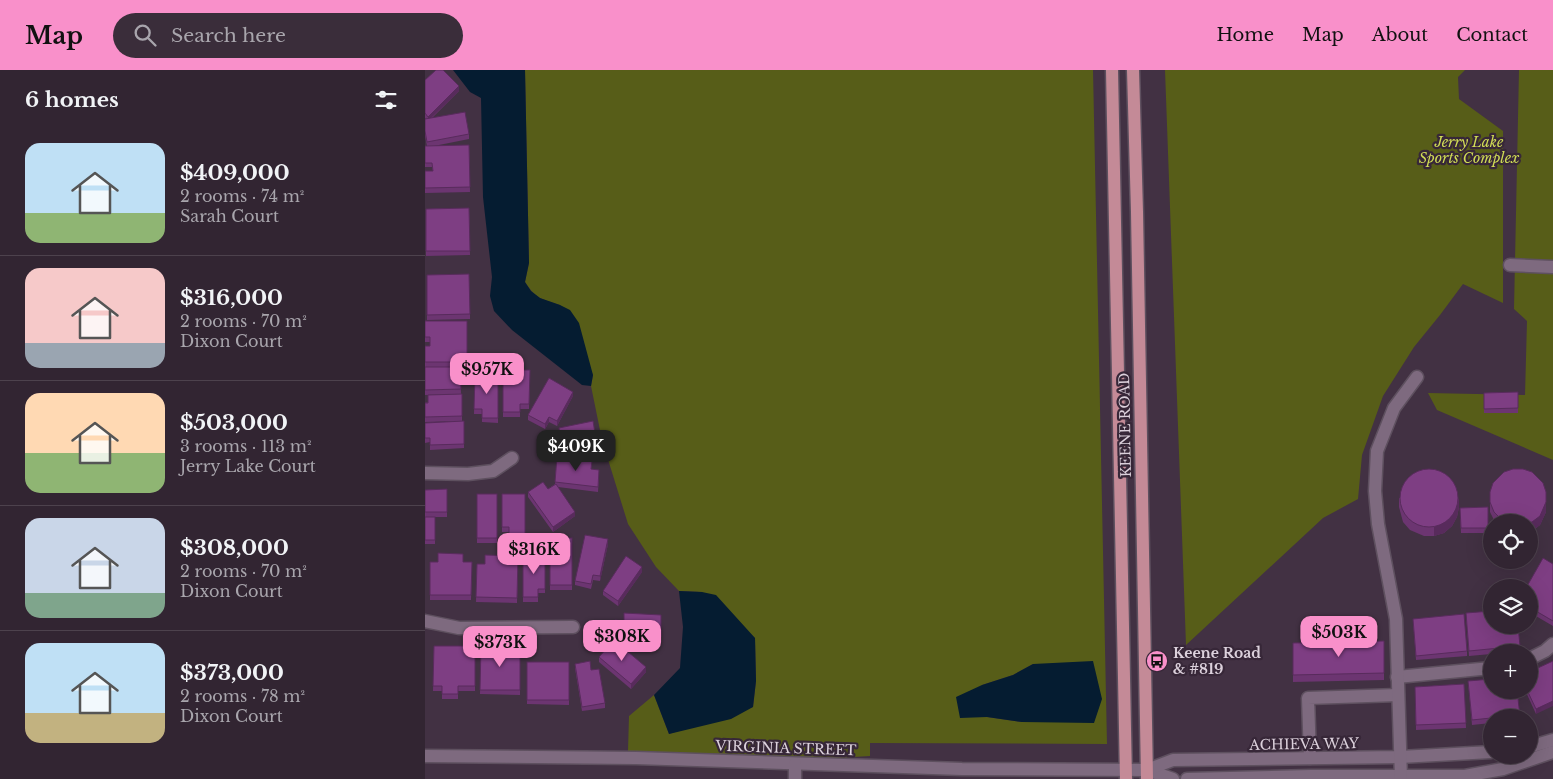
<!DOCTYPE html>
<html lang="en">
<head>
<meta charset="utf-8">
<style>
  :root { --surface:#322532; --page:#3a2d3a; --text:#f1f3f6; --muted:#a8a5ac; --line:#4d424d; --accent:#f990ca }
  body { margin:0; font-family:"Libre Baskerville",serif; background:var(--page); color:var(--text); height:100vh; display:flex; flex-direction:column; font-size:19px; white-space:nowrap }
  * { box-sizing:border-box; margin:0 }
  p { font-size:16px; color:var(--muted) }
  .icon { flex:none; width:28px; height:28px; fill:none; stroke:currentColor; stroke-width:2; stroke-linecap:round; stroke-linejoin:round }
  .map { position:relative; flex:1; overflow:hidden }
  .details { display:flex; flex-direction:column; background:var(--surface); width:425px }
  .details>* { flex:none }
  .tools { position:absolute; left:1058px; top:444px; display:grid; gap:10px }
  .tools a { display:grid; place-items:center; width:55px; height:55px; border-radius:50%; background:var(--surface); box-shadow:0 5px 20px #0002,0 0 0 1px var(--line); font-size:25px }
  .price { position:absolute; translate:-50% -42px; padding:0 11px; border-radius:10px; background:var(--accent); color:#111; font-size:16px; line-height:32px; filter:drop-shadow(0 1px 2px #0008) }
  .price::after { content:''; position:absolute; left:50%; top:30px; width:15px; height:11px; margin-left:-8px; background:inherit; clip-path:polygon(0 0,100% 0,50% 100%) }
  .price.on { background:#222; color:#fff }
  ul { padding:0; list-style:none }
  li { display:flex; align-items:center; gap:15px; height:125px; padding:0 25px }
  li+li { border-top:1px solid var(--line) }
  li span { display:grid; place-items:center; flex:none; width:140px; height:100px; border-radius:15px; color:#555 }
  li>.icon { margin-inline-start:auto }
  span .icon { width:60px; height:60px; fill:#fffc; stroke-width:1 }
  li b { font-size:21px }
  h2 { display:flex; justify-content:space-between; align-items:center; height:60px; padding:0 25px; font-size:21px }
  header { display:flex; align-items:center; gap:30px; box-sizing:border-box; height:70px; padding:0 25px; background:var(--accent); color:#111 }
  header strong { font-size:24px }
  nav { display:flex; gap:28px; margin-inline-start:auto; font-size:18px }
  .search { width:350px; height:45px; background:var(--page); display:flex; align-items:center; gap:12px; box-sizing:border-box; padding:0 18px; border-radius:28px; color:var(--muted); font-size:19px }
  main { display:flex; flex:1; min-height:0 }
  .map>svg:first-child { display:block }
</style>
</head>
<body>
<header>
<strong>Map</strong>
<div class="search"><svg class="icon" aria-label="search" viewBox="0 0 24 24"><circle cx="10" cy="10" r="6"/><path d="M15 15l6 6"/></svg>Search here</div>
<nav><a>Home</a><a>Map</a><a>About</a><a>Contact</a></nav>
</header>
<main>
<section class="details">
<h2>6 homes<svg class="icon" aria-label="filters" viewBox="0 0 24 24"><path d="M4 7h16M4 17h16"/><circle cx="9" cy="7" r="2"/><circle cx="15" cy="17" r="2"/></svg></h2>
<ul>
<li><span style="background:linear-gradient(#bfe0f5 70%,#8fb573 0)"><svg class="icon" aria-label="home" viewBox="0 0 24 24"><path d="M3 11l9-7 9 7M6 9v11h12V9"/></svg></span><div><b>$409,000</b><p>2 rooms · 74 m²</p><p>Sarah Court</p></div></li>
<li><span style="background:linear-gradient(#f6c9c9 75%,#9aa5b1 0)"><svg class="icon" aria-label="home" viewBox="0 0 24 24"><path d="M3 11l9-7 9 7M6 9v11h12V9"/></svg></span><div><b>$316,000</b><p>2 rooms · 70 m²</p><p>Dixon Court</p></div></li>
<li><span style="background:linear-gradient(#ffd9b3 60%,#8fb573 0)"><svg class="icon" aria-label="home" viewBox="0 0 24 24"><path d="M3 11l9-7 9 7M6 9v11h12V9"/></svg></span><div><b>$503,000</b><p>3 rooms · 113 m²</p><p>Jerry Lake Court</p></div></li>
<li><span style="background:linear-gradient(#c9d6e8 75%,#7fa58c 0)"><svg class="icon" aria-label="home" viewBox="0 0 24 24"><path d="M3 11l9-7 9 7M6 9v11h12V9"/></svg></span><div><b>$308,000</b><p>2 rooms · 70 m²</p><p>Dixon Court</p></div></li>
<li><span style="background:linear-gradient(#bfe0f5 70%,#c2b280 0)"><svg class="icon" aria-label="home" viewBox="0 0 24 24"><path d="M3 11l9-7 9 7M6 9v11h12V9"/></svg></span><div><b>$373,000</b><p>2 rooms · 78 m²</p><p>Dixon Court</p></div></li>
</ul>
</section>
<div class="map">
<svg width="1128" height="709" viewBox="0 0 1128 709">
  <rect width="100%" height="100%" fill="#423143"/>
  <g fill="#575d18" fill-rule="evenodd">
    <path d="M100 0H668L682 674 445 673V686L411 688 203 681 204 646 229 625 244 664 328 637 331 611 330 568 277 522 254 521 231 497 203 454 177 370 166 316 168 305 135 235C117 229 111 229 100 212L104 193ZM608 594 597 652 562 647 557 615 588 605Z"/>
    <polygon points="740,0 1040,0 1033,7 1034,29 1078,61 1078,233 1038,214 1015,245 989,277 958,326 937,385 933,429 898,448 761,575"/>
    <polygon points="1094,0 1128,0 1128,390 1012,340 1003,323 1100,325 1102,251 1089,239"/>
  </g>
  <g fill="#051c31">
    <polygon points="28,0 100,0 104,193 100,212 106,221 115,228 135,235 145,240 154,253 168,305 166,316 157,315 87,260 69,241 65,226 67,207 58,127 56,28 45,22"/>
    <polygon points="254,521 277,522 291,525 330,568 331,611 328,637 306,649 244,664 229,625 255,598 258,557"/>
    <polygon points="668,591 677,629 669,653 597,652 562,647 535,648 531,627 557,615 588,605 608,594"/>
  </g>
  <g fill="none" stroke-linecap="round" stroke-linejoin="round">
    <g stroke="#5e505f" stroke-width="15">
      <g id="minor">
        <polyline points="1085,195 1128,197"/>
        <polyline points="0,403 43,404 68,401 87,388"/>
        <polyline points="0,551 34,558 148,557"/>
        <polyline points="1104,589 1120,581 1128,574"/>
        <polyline points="972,607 1066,598"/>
        <polyline points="1104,677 1128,670"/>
        <polyline points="0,686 211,688 537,699 722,700 748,709"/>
        <polyline points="885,688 883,628 973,625"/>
        <polyline points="370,694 370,709"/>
        <polyline points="722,700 748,690 975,687 1066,682"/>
        <polyline points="762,709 886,706 1040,706 1078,699 1128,682"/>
        <polyline points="976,709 971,549 953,454 950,421 952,381 969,338 992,307"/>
      </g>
    </g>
    <g stroke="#5e505f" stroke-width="15">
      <g id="major">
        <polyline points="687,0 701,709"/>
        <polyline points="708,0 712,142 722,709"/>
      </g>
    </g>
    <use href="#minor" stroke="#7e6a7f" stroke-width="12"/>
    <use href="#major" stroke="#c48a97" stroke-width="12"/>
  </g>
  <g fill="#6c3571">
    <polygon points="0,10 34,21 7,48 44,64 44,69 9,76 44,75 45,122 0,123 0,101 8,101 7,97 0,97 0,76 2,76 0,66 0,49 1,49 0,48"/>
    <polygon points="44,138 45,185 1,186 1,139"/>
    <polygon points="2,205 45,244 45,249 2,250"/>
    <polygon points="0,251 42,251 42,297 35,297 36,324 0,325 0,276 5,276 5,272 0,272"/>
    <polygon points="78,300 105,300 104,339 95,339 95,347 78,347"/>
    <polygon points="50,304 73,305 73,353 57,352 57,344 49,344"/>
    <polygon points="1093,322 1093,343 1059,343 1059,323"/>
    <polygon points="37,324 37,351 0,352 0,333"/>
    <polygon points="148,326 132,356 124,352 120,359 103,350 103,345"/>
    <polygon points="39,351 39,378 5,380 5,372 0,373 0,353"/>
    <polygon points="134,358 172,375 172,379 130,387 127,372 127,367 134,366"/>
    <polygon points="132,387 166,399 174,405 173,422 133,417 150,446 128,462 103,427 103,422 123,419 130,414"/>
    <polygon points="22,419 22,447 10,447 10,474 0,474 0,420"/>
    <polygon points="1065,422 1121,442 1115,455 1107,461 1104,463 1104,452 1070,452 1065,442"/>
    <rect x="52" y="424" width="20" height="49"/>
    <polygon points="77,424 100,424 100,471 84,470 84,462 77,462"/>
    <polygon points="974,428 1034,437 1032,447 1027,456 1019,463 1009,466 999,466 985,460 978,452 974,437"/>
    <polygon points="1063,437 1063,463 1036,463 1035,438"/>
    <rect x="125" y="468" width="22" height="52"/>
    <polygon points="183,474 175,511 168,510 166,519 150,515 150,511"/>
    <polygon points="98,485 120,485 120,523 113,523 113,532 98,532"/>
    <polygon points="93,486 92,533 51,532 52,494 60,494"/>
    <polygon points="5,492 47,492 46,530 5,530"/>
    <polygon points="1128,494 1128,556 1104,542 1104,518"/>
    <polygon points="217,502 193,536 178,525 178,521"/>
    <polygon points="1041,543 1095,576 1095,581 1078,582 1066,582 1066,584 1044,586"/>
    <polygon points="236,545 236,572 189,570 190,550 199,551"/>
    <polygon points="988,549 1042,581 1042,586 991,590"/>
    <polygon points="959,571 959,610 868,612 868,573"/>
    <polygon points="9,576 50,576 50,621 33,621 33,629 17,629 17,621 8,621"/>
    <polygon points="56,576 95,577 95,625 55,624"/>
    <polygon points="174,587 221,602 206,619 174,592"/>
    <polygon points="1128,591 1111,644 1100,620 1104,620"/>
    <polygon points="102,592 144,592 144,635 102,634"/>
    <polygon points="150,594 166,600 180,633 180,638 157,641 150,598"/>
    <polygon points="1043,611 1092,620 1095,648 1066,648 1066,653 1047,655"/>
    <polygon points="1039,614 1041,658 991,660 990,617"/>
  </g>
  <g fill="#582b5c">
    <polygon points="34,16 34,21 3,51 3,47"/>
    <polygon points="148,322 148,326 132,356 132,351"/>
    <polygon points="124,347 124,352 120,359 120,354"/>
    <polygon points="1034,428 1034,437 1032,447 1027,456 1019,463 1009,466 1009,457"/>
    <polygon points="1121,432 1121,442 1115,455 1107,461 1104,463 1104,453"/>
    <polygon points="150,442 150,446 128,462 128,457"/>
    <polygon points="183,469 183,474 175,511 175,506"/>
    <polygon points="217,497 217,502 193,536 193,531"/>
    <polygon points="221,597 221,602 206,619 206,614"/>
    <polygon points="1128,631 1128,636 1111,644 1111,639"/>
  </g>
  <g fill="#7e3e83" stroke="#582b5c">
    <polygon points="11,0 18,0 34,16 3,47 0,43 0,10"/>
    <polygon points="40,42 44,64 2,72 0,61 0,49"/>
    <polygon points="44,75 45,117 0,118 0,101 8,101 7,93 0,93 0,76"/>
    <polygon points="44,138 45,181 1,181 1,139"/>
    <polygon points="44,204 45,244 2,245 2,205"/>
    <polygon points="0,251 42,251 42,292 0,292 0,276 5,276 5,267 0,267"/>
    <polygon points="0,297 35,297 36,319 0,320"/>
    <polygon points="78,300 105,300 104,334 95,334 95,342 78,342"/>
    <polygon points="50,304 73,305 73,348 57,348 57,339 49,339"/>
    <polygon points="124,308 148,322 132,351 124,347 120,354 103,345"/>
    <polygon points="1093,322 1093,338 1059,339 1059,323"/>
    <polygon points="37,324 37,346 0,347 0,333 3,333 3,325"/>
    <polygon points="39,351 39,374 5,375 5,368 0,368 0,353"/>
    <polygon points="168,351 172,375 130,383 127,367 135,365 134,358"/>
    <polygon points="132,387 167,391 166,399 174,400 173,417 130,412"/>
    <circle cx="1004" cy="428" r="29"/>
    <polygon points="1088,399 1098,399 1107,402 1118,413 1121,422 1121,432 1115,446 1107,452 1104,453 1104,452 1079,452 1069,442 1065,432 1065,422 1068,413 1079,402"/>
    <polygon points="118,412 123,419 131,414 150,442 128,457 103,422"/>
    <polygon points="22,419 22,442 0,442 0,420"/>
    <rect x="52" y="424" width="20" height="44"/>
    <polygon points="77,424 100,424 100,466 84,466 84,457 77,457"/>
    <polygon points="1063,437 1063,458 1036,458 1035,438"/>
    <rect x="0" y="447" width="10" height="23"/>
    <polygon points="160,465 183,469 175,506 168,505 166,514 150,511"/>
    <rect x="125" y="468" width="22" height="47"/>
    <polygon points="13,483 38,484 38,492 47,492 46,525 5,525 5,492 13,492"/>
    <polygon points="60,485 93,486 92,528 51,527 52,494 60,494"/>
    <polygon points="98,485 120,485 120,519 113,519 113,527 98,527"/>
    <polygon points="201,486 217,497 193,531 178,521"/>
    <polygon points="1118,488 1128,494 1128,551 1104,537 1104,518 1101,518"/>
    <polygon points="1066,541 1066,555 1093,555 1095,576 1044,581 1041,543"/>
    <polygon points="199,543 236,545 236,567 189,566 190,550 199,551"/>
    <polygon points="1039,544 1042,581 991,586 988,549"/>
    <polygon points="189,570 221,597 206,614 174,587"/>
    <polygon points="959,571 959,603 868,605 868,573"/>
    <polygon points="9,576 50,576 50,616 33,616 33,624 17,624 17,616 8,616"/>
    <polygon points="56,576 95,577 95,620 55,620"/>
    <polygon points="165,591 166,600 174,599 180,633 157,637 150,594"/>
    <polygon points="1128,591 1128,631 1111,639 1102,620 1104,620 1104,602"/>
    <rect x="102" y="592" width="42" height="38"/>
    <polygon points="1066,609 1066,620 1092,620 1095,646 1066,648 1047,650 1043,611"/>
    <polygon points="1039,614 1041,653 991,655 990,617"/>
  </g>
  <defs>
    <g id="bus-disc" transform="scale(1.125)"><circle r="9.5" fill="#f990ca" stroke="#372738"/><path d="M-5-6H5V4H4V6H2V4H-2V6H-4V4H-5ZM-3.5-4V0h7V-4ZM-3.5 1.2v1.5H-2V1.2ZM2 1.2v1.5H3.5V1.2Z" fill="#111"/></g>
  </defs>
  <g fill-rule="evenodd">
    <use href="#bus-disc" x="732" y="591"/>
  </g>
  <g text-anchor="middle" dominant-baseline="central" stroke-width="4.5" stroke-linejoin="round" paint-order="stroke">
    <g font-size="14" font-style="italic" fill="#d0dc55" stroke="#372738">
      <text x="1044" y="72">Jerry Lake<tspan x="1044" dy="16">Sports Complex</tspan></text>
    </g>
    <g font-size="14" fill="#dcd1dc" stroke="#372738">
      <text transform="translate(700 355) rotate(-91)">KEENE ROAD</text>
      <text transform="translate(879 674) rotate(-1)">ACHIEVA WAY</text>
      <text transform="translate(361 678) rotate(2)">VIRGINIA STREET</text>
    </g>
    <g font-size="14" font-weight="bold" fill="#dcd1dc" stroke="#372738" text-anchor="start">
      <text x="748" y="583">Keene Road<tspan x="748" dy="16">&amp; #819</tspan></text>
    </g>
  </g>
</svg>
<div class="tools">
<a><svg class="icon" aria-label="locate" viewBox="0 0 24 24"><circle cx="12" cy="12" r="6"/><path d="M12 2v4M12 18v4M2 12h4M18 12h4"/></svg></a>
<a><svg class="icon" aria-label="layers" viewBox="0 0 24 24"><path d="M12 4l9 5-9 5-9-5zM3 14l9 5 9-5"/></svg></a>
<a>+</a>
<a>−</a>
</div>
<b class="price" style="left:62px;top:325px">$957K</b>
<b class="price on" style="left:151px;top:402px">$409K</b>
<b class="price" style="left:109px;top:505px">$316K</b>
<b class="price" style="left:914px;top:588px">$503K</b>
<b class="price" style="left:197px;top:592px">$308K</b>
<b class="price" style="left:75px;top:598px">$373K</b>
</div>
</main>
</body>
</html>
